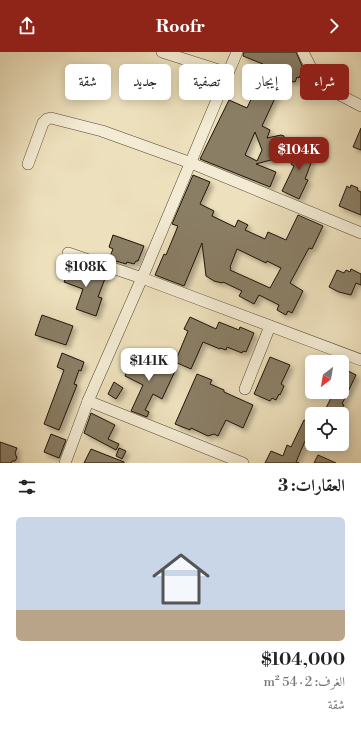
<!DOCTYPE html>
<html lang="ar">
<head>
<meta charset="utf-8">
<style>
  :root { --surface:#fff; --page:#f2f2f2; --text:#222; --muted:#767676; --accent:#8f2418 }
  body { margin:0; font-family:"Libre Bodoni",Amiri,serif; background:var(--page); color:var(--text); direction:rtl; height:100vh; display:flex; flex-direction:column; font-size:15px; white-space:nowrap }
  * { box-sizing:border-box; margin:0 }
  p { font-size:13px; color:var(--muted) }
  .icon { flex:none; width:22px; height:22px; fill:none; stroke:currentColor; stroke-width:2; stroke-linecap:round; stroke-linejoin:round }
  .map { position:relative; height:411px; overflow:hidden; direction:ltr }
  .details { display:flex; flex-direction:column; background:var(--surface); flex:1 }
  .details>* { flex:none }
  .banner { position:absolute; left:12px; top:12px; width:337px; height:36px; direction:rtl; display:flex; gap:8px }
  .needle { width:26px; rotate:211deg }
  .fabs { position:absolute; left:305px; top:303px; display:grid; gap:8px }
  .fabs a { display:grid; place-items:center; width:44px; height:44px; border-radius:6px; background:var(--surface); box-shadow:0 2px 10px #0003; font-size:20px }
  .price { position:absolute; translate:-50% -34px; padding:0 9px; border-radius:8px; background:#fff; color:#222; font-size:13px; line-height:26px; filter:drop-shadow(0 1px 2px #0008) }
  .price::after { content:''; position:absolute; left:50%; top:24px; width:12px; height:9px; margin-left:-6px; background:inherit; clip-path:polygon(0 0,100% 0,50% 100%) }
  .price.active { background:var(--accent); color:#fff }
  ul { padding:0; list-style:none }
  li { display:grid; align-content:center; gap:8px; height:212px; padding:0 16px }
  li span { display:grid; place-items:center; height:124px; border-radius:6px; color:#555 }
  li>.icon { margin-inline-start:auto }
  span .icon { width:72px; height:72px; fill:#fffc; stroke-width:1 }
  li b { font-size:17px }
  h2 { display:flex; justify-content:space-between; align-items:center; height:48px; padding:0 16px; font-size:17px }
  .tag { padding:0 14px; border-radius:6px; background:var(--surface); box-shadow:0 2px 10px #0003; font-size:14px; line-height:36px }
  .tag.active { background:var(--accent); color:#fff }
  header { display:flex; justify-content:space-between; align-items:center; height:52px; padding:0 16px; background:var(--accent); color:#fff; font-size:18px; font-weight:700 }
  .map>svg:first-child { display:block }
</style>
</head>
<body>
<header><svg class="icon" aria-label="forward" viewBox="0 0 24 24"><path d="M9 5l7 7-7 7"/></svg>Roofr<svg class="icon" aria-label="share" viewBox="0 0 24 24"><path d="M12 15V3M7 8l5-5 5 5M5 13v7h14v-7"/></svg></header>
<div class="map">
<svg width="361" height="411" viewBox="0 0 361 411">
  <defs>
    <filter id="shadow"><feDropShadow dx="3.5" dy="3.5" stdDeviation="2" flood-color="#0004"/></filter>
  </defs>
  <rect width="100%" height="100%" fill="#ede0bc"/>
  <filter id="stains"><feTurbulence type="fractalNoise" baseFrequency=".005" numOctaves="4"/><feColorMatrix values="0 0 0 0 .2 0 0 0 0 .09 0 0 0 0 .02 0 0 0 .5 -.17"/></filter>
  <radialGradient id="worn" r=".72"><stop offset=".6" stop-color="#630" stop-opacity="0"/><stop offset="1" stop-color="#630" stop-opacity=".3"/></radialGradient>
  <g fill="#8a7e65" stroke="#1f1406" fill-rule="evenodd" filter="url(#shadow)">
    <path d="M244 0H296L303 16 299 26 297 25 295 30 287 28 286 30 280 28 274 41 277 42 262 74 270 78 267 86 281 83 284 84V94L278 106 256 112 276 120 270 135 200 107 229 48 247 56 254 41 252 40 261 21H260L263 12 243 4ZM255 80 262 98 257 109 245 103Z"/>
    <polygon points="361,76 361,98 353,95"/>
    <polygon points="311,95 314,96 314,103 305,127 308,128 299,147 282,139 294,114 291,112 292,110 288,100"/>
    <path d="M193 123 210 130 200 152 214 159 212 164 235 175 238 168 248 173 245 178 265 187 268 180 286 188 298 163 323 174 312 197 309 196 290 231 303 239 292 261 288 259 286 263 277 258 279 253 259 243 254 252 239 244 242 239 223 230 222 231 214 229 206 224 202 191 184 234 155 223 164 202 166 203 178 174 172 172ZM237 197 266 211 267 209 281 216 270 236 230 218 231 216 230 215Z"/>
    <polygon points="351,133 358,136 357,138 361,140 361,163 339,154 347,134 350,136"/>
    <polygon points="113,183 144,194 138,209 136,209 134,212 127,210 126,212 109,207 113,197 109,195"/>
    <polygon points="71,211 106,224 98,245 102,246 96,264 76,257 83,237 64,230"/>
    <polygon points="351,217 361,222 361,233 356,231 351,243 339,240 329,235 337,218 344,221 346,218 350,220"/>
    <polygon points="42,263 73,274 66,293 35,283"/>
    <polygon points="190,265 216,277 219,270 239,278 240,275 254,281 246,300 243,299 242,301 227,295 226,298 220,296 220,297 203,290 191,317 175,310 188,279 184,277"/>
    <polygon points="62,301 84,310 81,319 79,318 74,332 77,333 59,378 44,372 64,318 57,315"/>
    <polygon points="132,305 153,313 156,307 176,317 162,347 153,342 145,358 149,360 147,365 131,359 143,333 125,324"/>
    <polygon points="270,305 290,313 281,332 284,334 280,343 279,342 276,348 272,346 270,349 254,342"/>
    <polygon points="342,316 356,323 342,352 344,353 339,362 323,362 334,340 342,340"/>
    <polygon points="197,322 212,328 210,332 224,338 224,340 253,353 243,376 226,368 218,384 214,382 208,384 191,376 190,378 175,372"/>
    <polygon points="114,330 123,336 116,347 108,342"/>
    <polygon points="91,361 115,373 108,387 119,392 116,398 84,381"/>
    <polygon points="304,368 312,372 312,392 305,389 296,410 299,411 265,411 271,399 283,404 287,393 291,395"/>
    <polygon points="51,382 66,388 59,406 44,400"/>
    <polygon points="0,390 17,396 15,401 17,406 15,409 12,409 11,411 0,411"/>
    <polygon points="119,396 126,399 122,407 116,404"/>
    <polygon points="91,397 124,410 124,411 84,411"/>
    <polygon points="318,403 336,411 314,411"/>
  </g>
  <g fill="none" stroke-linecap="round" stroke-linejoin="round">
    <g stroke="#524734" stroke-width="12">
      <g id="minor">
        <polyline points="162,0 228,21"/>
        <polyline points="303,0 314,22 325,35 361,54"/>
        <polyline points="28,112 43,71 47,67 51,66 102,79 191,111 361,181"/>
        <polyline points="68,201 142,226 361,308"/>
        <polyline points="245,337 270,274"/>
        <polyline points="88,349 243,411"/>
        <polyline points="65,411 88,349 142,226 237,0"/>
      </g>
    </g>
    <use href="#minor" stroke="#f3ebd3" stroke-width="11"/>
  </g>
  <rect width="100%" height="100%" filter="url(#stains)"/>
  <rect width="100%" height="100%" fill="url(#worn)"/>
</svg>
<div class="fabs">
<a><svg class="needle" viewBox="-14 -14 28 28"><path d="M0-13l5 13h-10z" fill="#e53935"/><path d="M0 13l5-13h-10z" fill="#767676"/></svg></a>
<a><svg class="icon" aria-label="locate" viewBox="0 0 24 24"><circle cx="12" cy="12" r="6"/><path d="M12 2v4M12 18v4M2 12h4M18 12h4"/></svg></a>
</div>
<b class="price active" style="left:299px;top:119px">$104K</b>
<b class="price" style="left:86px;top:236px">$108K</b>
<b class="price" style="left:149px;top:330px">$141K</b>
<div class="banner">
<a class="tag active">شراء</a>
<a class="tag">إيجار</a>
<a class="tag">تصفية</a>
<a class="tag">جديد</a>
<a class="tag">شقة</a>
</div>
</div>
<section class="details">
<h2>العقارات: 3<svg class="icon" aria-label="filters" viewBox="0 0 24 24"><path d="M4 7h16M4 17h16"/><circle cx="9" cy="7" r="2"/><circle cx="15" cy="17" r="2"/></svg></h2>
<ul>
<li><span style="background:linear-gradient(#c9d6e8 75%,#b9a48a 0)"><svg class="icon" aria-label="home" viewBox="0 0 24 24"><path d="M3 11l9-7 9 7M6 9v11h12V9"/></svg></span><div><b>$104,000</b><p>الغرف: 2 · 54 m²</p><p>شقة</p></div></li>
</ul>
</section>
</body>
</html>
